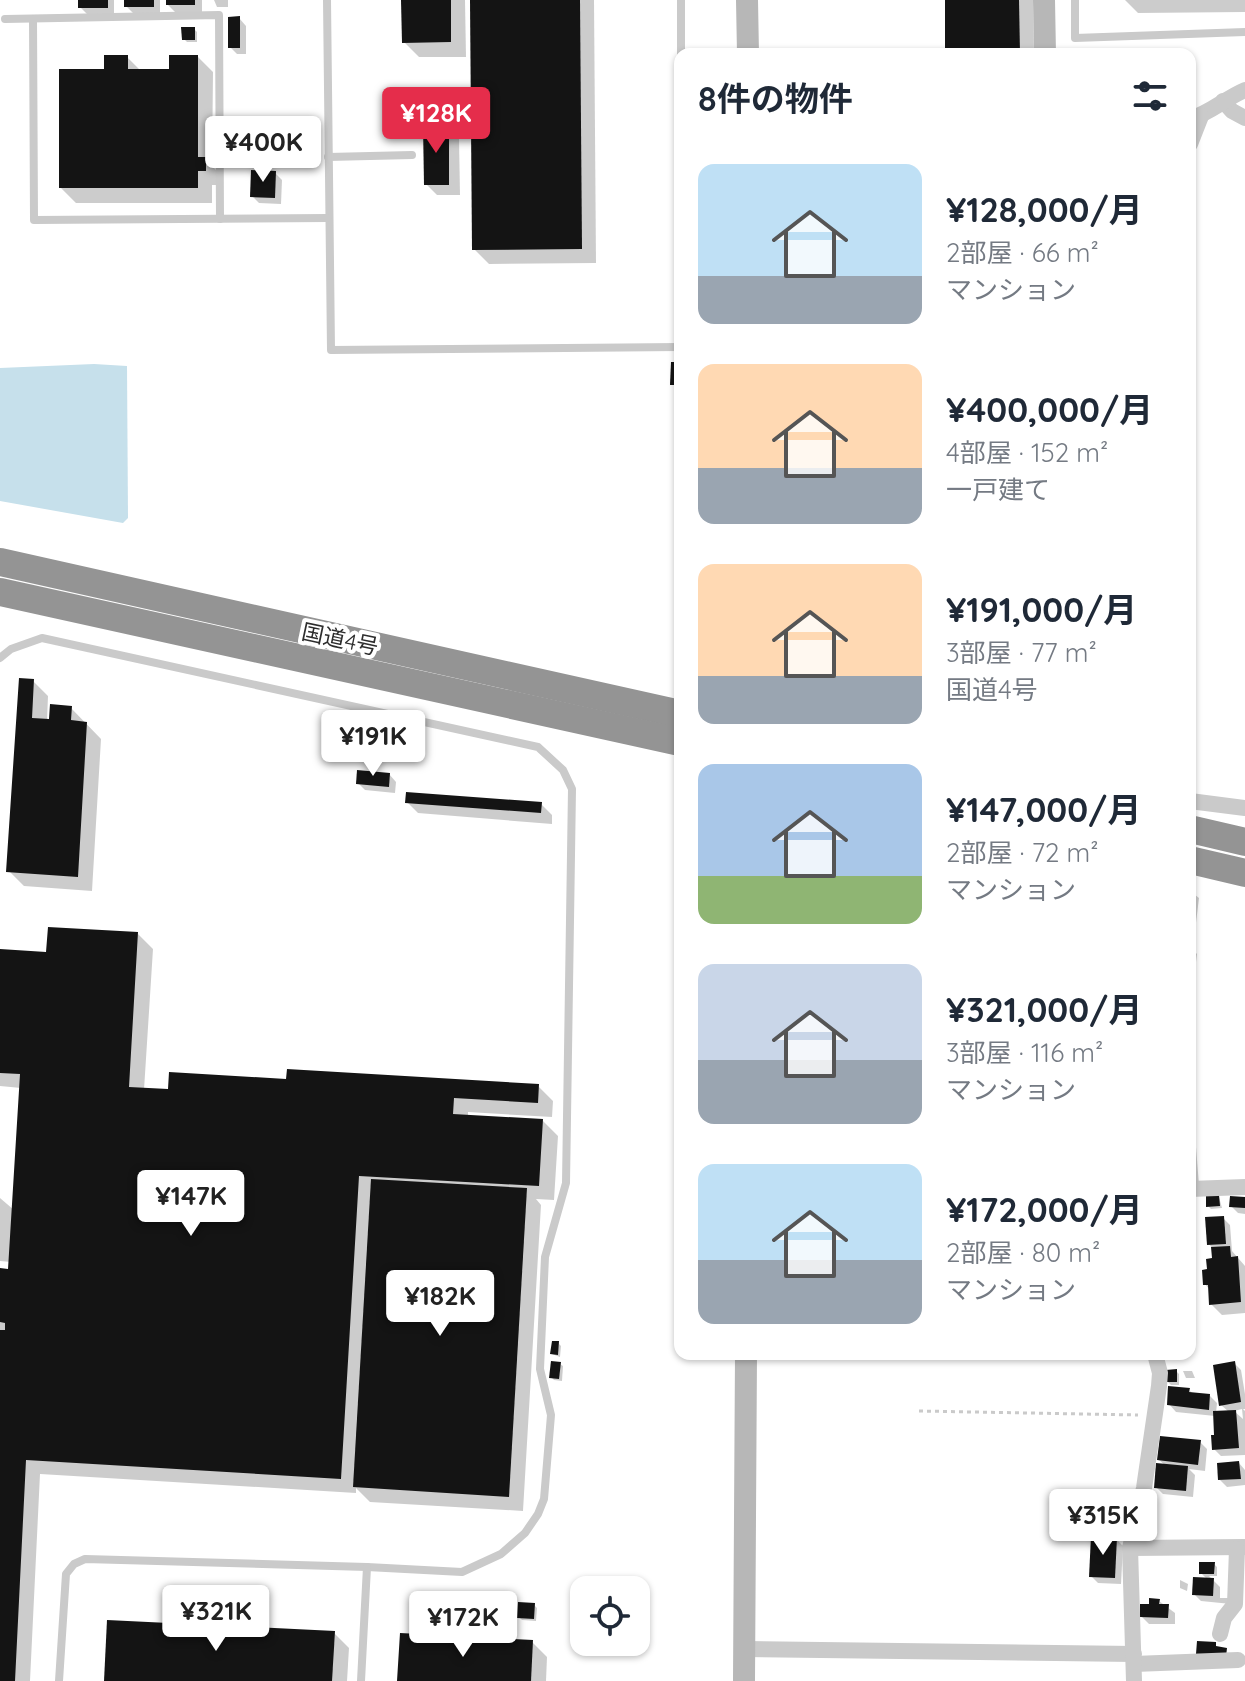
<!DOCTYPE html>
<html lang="ja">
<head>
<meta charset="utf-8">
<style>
  :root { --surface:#fff; --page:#f6f6f7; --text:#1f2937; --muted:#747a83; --accent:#e52d4b }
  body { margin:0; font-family:Quicksand,"Noto Sans JP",sans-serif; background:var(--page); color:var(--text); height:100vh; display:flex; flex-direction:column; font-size:30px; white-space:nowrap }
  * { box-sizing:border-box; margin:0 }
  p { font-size:26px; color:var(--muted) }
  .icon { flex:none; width:44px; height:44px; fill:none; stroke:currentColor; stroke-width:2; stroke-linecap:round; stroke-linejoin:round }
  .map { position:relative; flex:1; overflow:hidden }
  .sheet { position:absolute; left:674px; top:48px; width:522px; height:1312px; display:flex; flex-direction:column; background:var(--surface); border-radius:16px; box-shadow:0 2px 6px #0004 }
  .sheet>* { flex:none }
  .fabs { position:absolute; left:570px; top:1576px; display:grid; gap:16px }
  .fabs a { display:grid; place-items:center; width:80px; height:80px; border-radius:16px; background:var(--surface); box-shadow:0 2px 6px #0004; font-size:40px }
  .price { position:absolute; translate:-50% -68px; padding:0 18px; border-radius:8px; background:#fff; color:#222; font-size:26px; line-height:52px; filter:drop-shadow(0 2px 4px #0008) }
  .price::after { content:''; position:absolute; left:50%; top:48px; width:24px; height:18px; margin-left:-12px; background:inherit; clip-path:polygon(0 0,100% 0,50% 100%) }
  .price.on { background:var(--accent); color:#fff }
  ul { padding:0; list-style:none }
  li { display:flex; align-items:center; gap:24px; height:200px; padding:0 24px }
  li span { display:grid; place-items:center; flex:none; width:224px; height:160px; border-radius:16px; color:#555 }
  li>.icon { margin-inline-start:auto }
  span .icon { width:96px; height:96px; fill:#fffc; stroke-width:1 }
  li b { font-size:34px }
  h2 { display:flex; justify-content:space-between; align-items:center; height:96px; padding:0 24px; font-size:34px }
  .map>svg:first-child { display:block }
</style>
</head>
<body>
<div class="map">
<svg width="1245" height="1681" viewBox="0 0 1245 1681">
  <rect width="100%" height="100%" fill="#fff"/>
  <polygon fill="#c6e0eb" points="94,364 127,366 128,518 123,523 0,501 0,368"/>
  <g fill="#0003" fill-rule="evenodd">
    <polygon points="80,0 114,0 114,14 87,14 80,7"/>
    <polygon points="126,0 160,0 160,13 133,13 126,6"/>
    <polygon points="168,0 202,0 202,12 175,12 168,5"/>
    <polygon points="214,0 228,0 228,7 217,7"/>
    <polygon points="403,0 465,0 466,57 419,57 404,42"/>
    <polygon points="472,0 594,0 596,263 489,264 474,249"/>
    <polygon points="947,0 1033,0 1034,54 947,54"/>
    <polygon points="1125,0 1245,0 1245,12 1138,13"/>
    <polygon points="239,18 246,26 246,54 237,54 230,47"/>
    <polygon points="194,29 197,32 197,42 187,42 184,39"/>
    <polygon points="127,57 141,71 171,71 198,57 213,72 212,166 220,174 220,185 212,185 212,203 76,203 61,188 106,71"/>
    <polygon points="448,127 459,138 460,195 437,195 426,184"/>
    <polygon points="275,173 282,180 281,204 259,203 252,196"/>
    <polygon points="33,681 48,696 47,721 71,708 101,739 92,891 24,886 9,871"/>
    <polygon points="394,737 401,744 400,753 371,749 364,742"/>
    <polygon points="389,774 396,782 395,793 365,790 358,783"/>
    <polygon points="407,802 541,804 552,815 552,824 418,813"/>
    <polygon points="1190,891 1199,898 1195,931 1190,930"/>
    <polygon points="138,934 153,949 144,1090 170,1091 288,1081 538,1086 553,1101 552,1117 468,1112 468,1117 543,1121 558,1136 554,1200 536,1199 541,1205 523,1511 370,1502 356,1488 356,1493 40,1474 30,1681 0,1681 0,1270 10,1271 11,1262 0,1261 0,1198 14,1210 21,1088 0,1086 0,951 48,954"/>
    <polygon points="1190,947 1197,954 1191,1001 1190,1001"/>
    <polygon points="1190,1141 1196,1147 1199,1185 1190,1186"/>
    <polygon points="1219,1197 1222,1208 1211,1209 1208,1206"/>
    <polygon points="1245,1199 1245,1214 1238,1213 1231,1206"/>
    <polygon points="1223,1218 1230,1225 1232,1251 1245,1266 1245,1313 1222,1315 1211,1304 1210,1290 1205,1284 1214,1260 1213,1249 1209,1244"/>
    <polygon points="558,1343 561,1346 560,1357 552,1354"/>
    <path d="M1234 1363 1241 1370 1245 1394V1409H1243L1245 1411V1455L1221 1456 1214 1449 1217 1437 1215 1416 1176 1412 1169 1404 1189 1390 1193 1394 1210 1396 1217 1403 1216 1413 1229 1412 1221 1405ZM1242 1409 1243 1419 1234 1411Z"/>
    <polygon points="560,1364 563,1366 562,1381 554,1380 551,1377"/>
    <polygon points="1176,1371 1179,1374 1179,1385 1171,1385 1168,1382"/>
    <polygon points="1183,1371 1192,1371 1195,1378 1186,1378"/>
    <polygon points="1200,1442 1207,1449 1205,1471 1189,1469 1195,1475 1193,1497 1163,1494 1156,1487 1166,1466 1159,1460"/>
    <polygon points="1239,1463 1245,1470 1245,1485 1227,1487 1220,1480"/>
    <polygon points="1116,1539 1123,1546 1121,1584 1098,1583 1091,1576"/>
    <polygon points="1214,1564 1217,1567 1217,1576 1209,1576 1220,1587 1220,1598 1228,1598 1231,1604 1201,1601 1194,1594 1208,1580 1201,1573"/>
    <polygon points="1180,1580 1188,1584 1187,1591 1180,1588"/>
    <polygon points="1159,1601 1175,1613 1175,1624 1149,1624 1142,1617"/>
    <polygon points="534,1605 537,1608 536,1621 522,1620 519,1617"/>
    <polygon points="334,1633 349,1648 347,1681 106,1681"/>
    <polygon points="532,1642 547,1657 546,1681 399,1681"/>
  </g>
  <g fill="#141414">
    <rect x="78" y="0" width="30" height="8"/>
    <rect x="124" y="0" width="30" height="7"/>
    <rect x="166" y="0" width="29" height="5"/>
    <polygon points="401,0 451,0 451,42 402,43"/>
    <polygon points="470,0 580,0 582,249 472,250"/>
    <polygon points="945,0 1019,0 1020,54 945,54"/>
    <polygon points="240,16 240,48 228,48 228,17"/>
    <polygon points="181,27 195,27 195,40 182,40"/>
    <polygon points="104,55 128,55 128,69 169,69 169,55 198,55 198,157 206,157 206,171 198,171 198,188 59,188 59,69 104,69"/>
    <polygon points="423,125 449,125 449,185 424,185"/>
    <polygon points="251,170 276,171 275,198 250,197"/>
    <polygon points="671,362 680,362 680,385 670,385"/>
    <polygon points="19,678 34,679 32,718 49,719 50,704 72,706 71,720 87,722 78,877 6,872"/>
    <polygon points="363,731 395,735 394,746 362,743"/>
    <polygon points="357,770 390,773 389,787 356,784"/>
    <polygon points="406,792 542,802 541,813 405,803"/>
    <polygon points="48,927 138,932 129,1087 168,1089 169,1072 286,1079 287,1069 539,1084 538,1103 454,1098 453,1114 543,1119 539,1186 359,1176 341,1479 26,1460 15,1681 0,1681 0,1330 5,1330 5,1323 0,1322 0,1268 8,1269 20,1074 0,1073 0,949 46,952"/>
    <polygon points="371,1179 527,1188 509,1497 353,1487"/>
    <polygon points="1219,1195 1220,1206 1206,1207 1206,1196"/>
    <polygon points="1230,1196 1245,1197 1245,1208 1229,1207"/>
    <polygon points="1224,1216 1226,1244 1207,1245 1205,1217"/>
    <polygon points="1230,1246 1231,1257 1238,1256 1241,1302 1209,1305 1208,1285 1203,1285 1202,1270 1207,1269 1206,1259 1212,1258 1211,1247"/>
    <polygon points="552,1341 559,1341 558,1355 550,1354"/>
    <polygon points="551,1361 561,1362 559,1379 549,1378"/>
    <polygon points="1235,1361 1241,1402 1219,1406 1213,1365"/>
    <polygon points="1177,1369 1177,1382 1166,1382 1166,1370"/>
    <polygon points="1168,1386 1190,1388 1189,1392 1210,1394 1209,1410 1167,1405"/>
    <polygon points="1236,1410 1239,1448 1212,1450 1211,1435 1214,1435 1213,1411"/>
    <polygon points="1160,1436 1201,1440 1198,1465 1157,1460"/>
    <polygon points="1239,1461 1241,1479 1218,1480 1217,1463"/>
    <polygon points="1156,1463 1188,1466 1186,1491 1154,1488"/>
    <polygon points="1091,1536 1117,1537 1115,1578 1089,1577"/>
    <polygon points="1199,1562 1215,1562 1214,1574 1199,1574"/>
    <polygon points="1193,1577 1214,1578 1213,1596 1192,1595"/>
    <polygon points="1149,1598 1160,1599 1159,1604 1169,1604 1168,1618 1140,1617 1140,1604 1149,1604"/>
    <polygon points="518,1602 535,1603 534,1619 517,1618"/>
    <polygon points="107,1620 335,1631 332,1681 104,1681"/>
    <polygon points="400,1633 533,1640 531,1681 397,1681"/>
    <polygon points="1197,1641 1216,1642 1216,1646 1227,1648 1226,1657 1196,1654"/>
  </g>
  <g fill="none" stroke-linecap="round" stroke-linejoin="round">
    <polyline stroke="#cacaca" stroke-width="3" stroke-dasharray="4 4" stroke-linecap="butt" points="919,1411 1138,1415"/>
    <g stroke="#cacaca" stroke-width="8">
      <polyline points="327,0 331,350 680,347"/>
      <polyline points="681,0 681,54"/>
      <polyline points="1075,0 1075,38 1245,32"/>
      <polyline points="5,19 219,15 220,219"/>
      <polyline points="33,19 34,220 328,218"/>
      <polyline points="328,157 412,155"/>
      <polyline points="0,658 11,649 42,638 538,747 563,770 572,789 566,1183 545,1257 540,1369 551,1415 544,1499 538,1514 525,1533 501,1554 462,1572 367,1567 85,1559 74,1564 66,1574 59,1681"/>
      <polyline points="361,1681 367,1567"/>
    </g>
    <g stroke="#cacaca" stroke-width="16">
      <polyline points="1223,101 1232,111 1245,118"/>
      <path d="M1190 119C1210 113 1226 98 1245 90"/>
      <polyline points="1190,144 1201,116"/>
      <polyline points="1190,801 1245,808"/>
      <polyline points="1190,1189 1245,1187"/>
      <polyline points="1130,1548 1245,1547"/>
      <polyline points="1220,1634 1224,1618 1235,1604 1237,1549"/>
      <polyline points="744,1649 1134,1654"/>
      <polyline points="1134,1664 1238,1660"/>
      <polyline points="1134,1681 1130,1548 1144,1488 1159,1386 1160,1373 1155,1354"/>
    </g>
    <g stroke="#b7b7b7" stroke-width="22">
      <polyline points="747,0 748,54"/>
      <polyline points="1044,0 1045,54"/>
      <polyline points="744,1681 746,1354"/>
    </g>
    <g stroke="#949494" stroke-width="28">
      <polyline points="0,562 680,714"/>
      <polyline points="0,592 680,742"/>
      <polyline points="1190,829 1245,842"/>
      <polyline points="1190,860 1245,873"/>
    </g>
  </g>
  <g text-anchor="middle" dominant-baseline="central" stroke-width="8" stroke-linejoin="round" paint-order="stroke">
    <g font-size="22" fill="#2d2d2d" stroke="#fff">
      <text transform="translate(340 639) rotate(12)">国道4号</text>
    </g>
  </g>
</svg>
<div class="fabs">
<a><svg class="icon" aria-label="locate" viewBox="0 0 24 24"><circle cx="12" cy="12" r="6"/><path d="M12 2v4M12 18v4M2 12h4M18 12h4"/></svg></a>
</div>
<b class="price on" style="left:436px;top:155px">¥128K</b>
<b class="price" style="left:263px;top:184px">¥400K</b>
<b class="price" style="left:373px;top:778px">¥191K</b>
<b class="price" style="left:191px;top:1238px">¥147K</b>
<b class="price" style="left:440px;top:1338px">¥182K</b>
<b class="price" style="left:1103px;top:1557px">¥315K</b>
<b class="price" style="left:216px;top:1653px">¥321K</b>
<b class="price" style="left:463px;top:1659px">¥172K</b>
<section class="sheet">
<h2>8件の物件<svg class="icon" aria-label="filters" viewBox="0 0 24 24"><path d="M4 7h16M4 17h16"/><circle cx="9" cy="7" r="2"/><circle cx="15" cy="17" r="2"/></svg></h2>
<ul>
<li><span style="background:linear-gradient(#bfe0f5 70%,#9aa5b1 0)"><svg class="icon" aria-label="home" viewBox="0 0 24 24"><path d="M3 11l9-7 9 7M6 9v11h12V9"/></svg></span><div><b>¥128,000/月</b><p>2部屋 · 66 m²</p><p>マンション</p></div></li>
<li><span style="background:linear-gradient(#ffd9b3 65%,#9aa5b1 0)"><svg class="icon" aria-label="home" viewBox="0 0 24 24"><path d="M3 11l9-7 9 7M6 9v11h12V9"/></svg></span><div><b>¥400,000/月</b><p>4部屋 · 152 m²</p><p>一戸建て</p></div></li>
<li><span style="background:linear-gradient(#ffd9b3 70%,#9aa5b1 0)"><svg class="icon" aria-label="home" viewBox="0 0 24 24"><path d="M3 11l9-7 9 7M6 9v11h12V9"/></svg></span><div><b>¥191,000/月</b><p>3部屋 · 77 m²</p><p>国道4号</p></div></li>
<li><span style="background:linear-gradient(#a9c7e8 70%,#8fb573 0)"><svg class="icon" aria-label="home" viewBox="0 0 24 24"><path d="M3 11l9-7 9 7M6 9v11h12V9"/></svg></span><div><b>¥147,000/月</b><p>2部屋 · 72 m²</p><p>マンション</p></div></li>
<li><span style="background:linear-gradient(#c9d6e8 60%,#9aa5b1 0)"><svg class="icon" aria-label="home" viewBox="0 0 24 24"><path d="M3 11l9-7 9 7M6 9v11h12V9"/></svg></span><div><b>¥321,000/月</b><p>3部屋 · 116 m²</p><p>マンション</p></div></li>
<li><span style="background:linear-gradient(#bfe0f5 60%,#9aa5b1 0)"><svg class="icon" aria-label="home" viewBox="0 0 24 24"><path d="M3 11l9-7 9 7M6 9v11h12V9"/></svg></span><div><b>¥172,000/月</b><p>2部屋 · 80 m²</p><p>マンション</p></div></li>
</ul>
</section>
</div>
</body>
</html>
